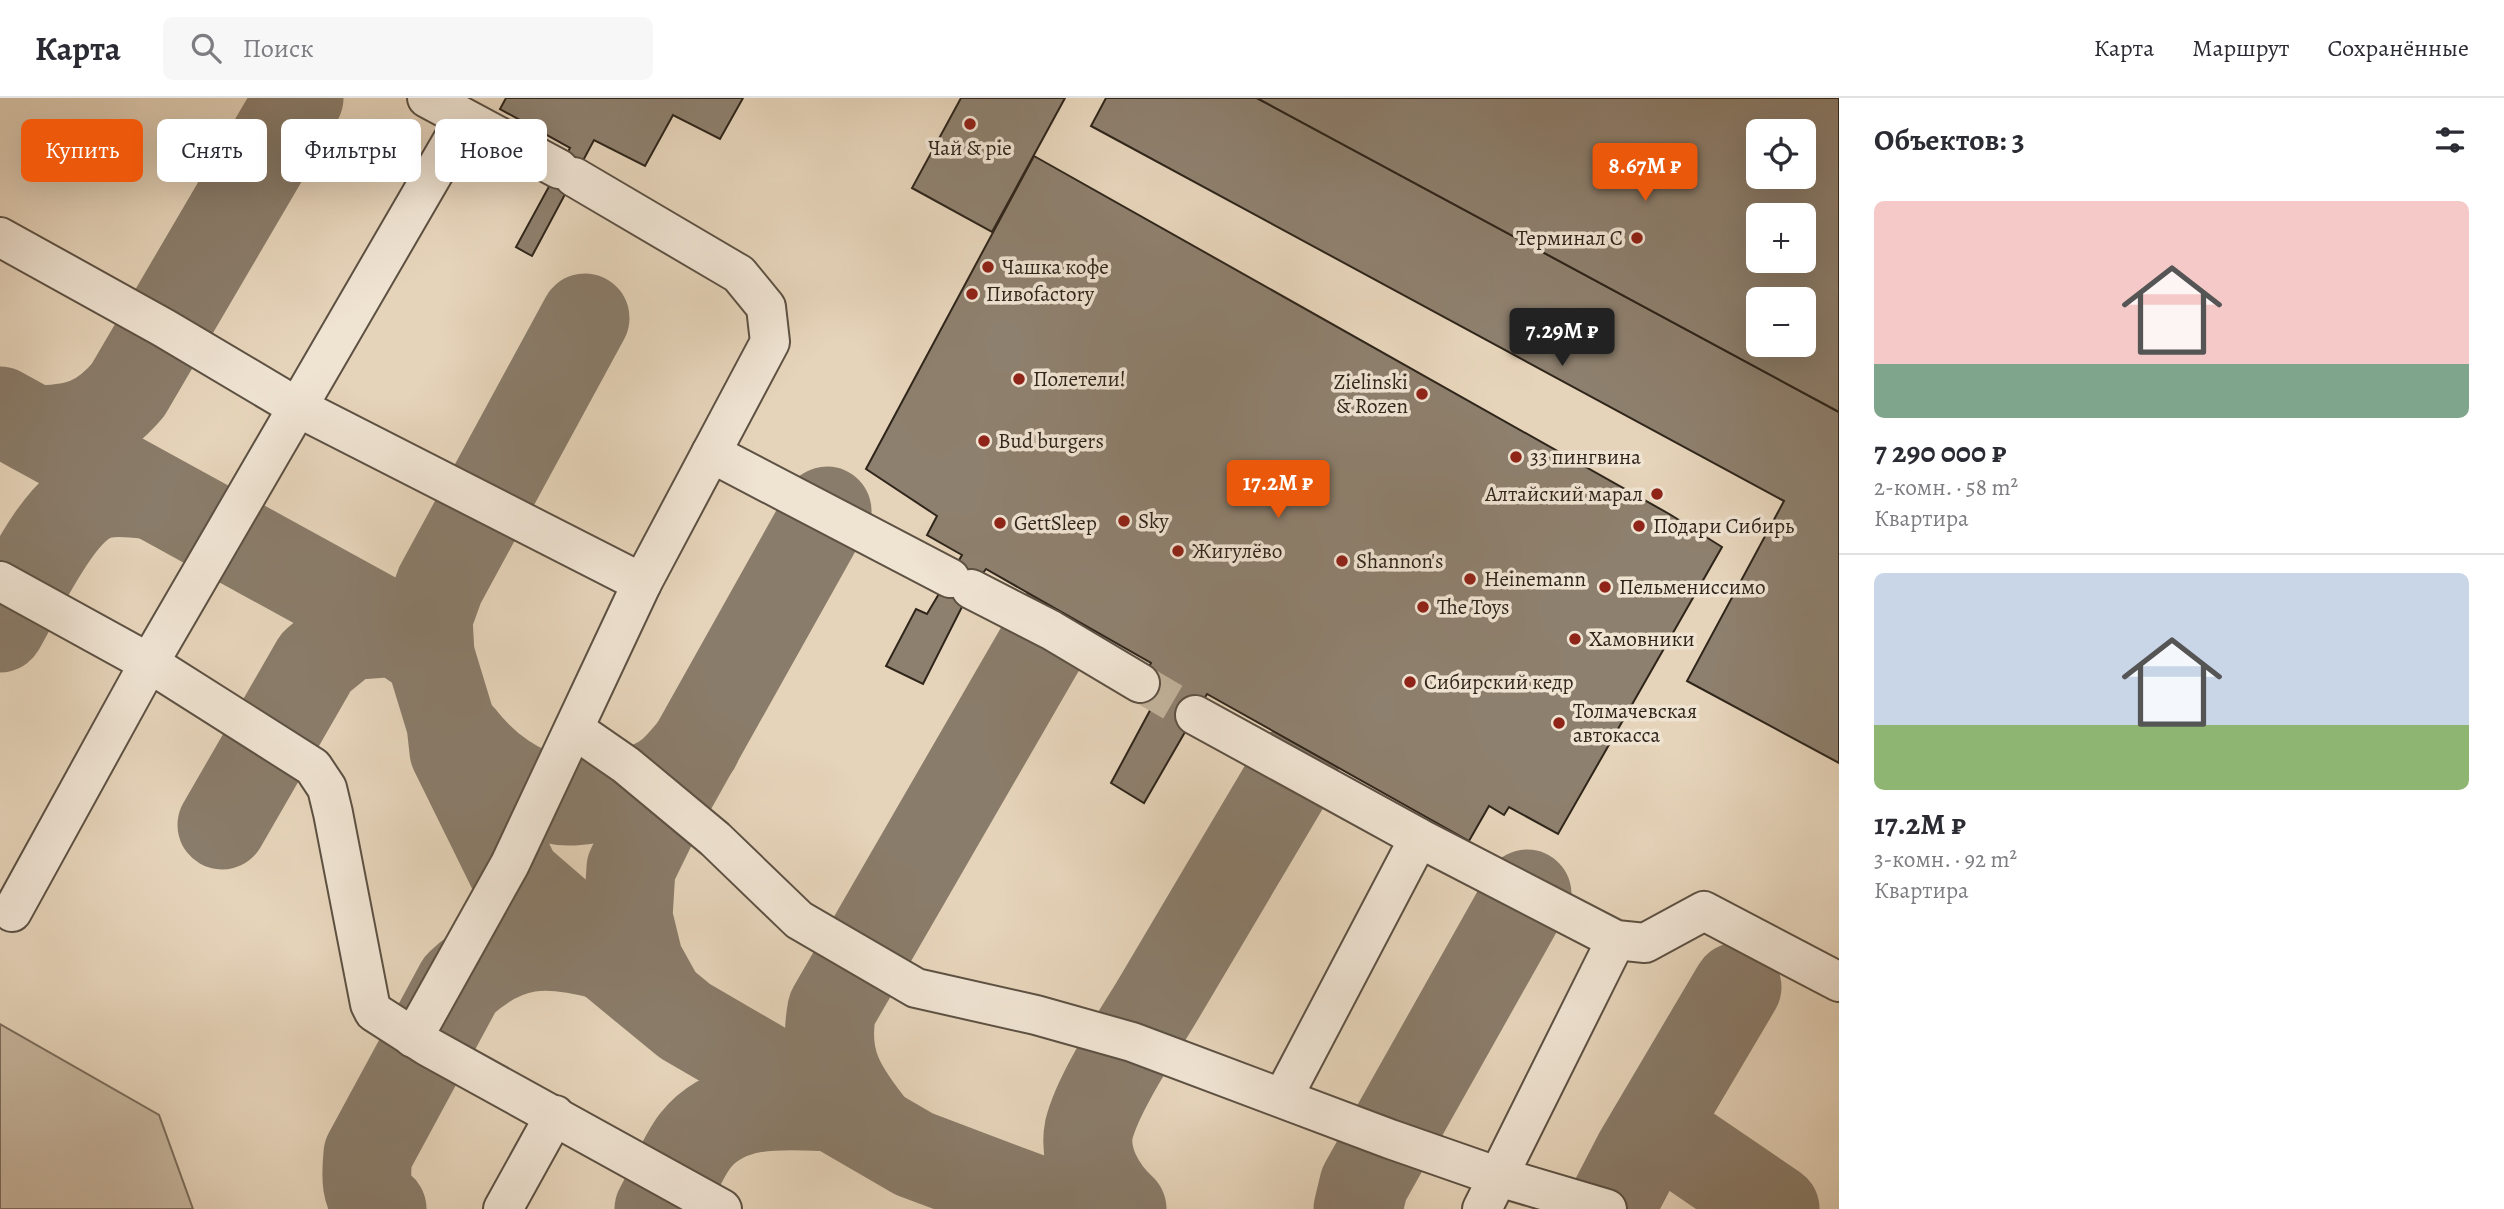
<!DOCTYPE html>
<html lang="ru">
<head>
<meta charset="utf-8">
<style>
  :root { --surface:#fff; --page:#f7f7f7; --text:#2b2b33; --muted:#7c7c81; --line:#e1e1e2; --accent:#ea580c }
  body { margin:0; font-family:Alegreya,serif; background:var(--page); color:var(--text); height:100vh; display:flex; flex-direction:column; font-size:26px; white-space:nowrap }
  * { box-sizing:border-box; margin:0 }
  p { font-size:23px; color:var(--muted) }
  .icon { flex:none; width:38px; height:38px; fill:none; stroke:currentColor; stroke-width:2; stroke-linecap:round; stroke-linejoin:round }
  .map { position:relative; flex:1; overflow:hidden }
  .drawer { display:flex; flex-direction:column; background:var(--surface); width:665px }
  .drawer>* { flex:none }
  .guide { position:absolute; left:21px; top:21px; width:665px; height:63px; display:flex; gap:14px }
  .buttons { position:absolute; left:1746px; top:21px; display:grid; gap:14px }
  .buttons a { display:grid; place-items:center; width:70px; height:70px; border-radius:10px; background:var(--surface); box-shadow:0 7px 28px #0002; font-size:35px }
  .price { position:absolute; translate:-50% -60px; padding:0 16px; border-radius:7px; background:var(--accent); color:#fff; font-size:23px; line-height:46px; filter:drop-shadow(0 2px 4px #0008) }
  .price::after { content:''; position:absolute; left:50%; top:42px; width:21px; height:16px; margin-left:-10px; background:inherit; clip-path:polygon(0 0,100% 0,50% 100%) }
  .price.current { background:#222; color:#fff }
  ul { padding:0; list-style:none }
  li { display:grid; align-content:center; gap:14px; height:371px; padding:0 35px }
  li+li { border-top:2px solid var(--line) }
  li span { display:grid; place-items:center; height:217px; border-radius:10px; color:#555 }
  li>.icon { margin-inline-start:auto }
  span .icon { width:126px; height:126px; fill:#fffc; stroke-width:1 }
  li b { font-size:30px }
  h2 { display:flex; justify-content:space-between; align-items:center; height:84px; padding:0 35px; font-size:30px }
  .pill { padding:0 24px; border-radius:10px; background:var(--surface); box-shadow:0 7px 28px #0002; font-size:24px; line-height:63px }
  .pill.current { background:var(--accent); color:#fff }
  header { display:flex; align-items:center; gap:42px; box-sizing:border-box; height:98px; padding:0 35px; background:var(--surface); border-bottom:2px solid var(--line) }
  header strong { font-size:33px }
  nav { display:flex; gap:38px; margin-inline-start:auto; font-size:24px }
  .search { width:490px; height:63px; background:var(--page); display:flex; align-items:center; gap:18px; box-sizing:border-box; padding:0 24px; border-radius:10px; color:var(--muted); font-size:26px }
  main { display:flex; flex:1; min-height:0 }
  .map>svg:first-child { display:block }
</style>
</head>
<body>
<header>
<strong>Карта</strong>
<div class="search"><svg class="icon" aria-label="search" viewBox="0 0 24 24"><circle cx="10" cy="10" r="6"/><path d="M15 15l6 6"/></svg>Поиск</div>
<nav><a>Карта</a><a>Маршрут</a><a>Сохранённые</a></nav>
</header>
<main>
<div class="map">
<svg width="1839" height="1111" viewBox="0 0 1839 1111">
  <rect width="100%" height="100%" fill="#e6d4ba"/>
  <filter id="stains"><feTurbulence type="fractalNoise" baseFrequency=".00286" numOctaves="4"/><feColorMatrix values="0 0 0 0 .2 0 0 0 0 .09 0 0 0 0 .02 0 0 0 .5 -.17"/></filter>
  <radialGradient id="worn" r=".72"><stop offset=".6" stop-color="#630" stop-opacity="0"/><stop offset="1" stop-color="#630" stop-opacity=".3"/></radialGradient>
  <polygon fill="#c7b69f" stroke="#7b6e5d" stroke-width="2" points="0,926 159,1017 193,1111 0,1111"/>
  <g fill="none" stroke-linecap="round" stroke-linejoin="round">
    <g stroke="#8a7c6a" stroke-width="89">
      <polyline points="0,313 375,519 430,557 451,626 454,653 517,781 606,858 685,923 914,1056 1028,1099 1069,1111"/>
      <path d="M35 332C77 331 100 325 128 292L299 0"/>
      <path d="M0 530C22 492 57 411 98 397 115 392 135 395 152 397"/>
      <polyline points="430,557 428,520 440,487 585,220"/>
      <path d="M460 638C484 669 518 695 557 702 570 705 587 701 600 700 625 697 650 692 670 676 680 668 688 657 696 648"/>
      <polyline points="222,727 316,564 343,542 357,537 397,534"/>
      <polyline points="659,900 639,864 628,819 631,770 659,713 827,413"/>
      <path d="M873 1031C842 992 822 963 832 911L1051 532"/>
      <polyline points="1653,1032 1687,1051 1775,1111"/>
      <path d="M382 1111C364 1097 366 1077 368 1056L460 886C508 842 546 842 606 858"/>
      <path d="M659 1111C671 1090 680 1063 695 1043 728 1001 786 1007 832 1009"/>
      <path d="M1122 1111C1101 1092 1083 1061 1089 1031 1098 995 1136 938 1156 905 1202 827 1248 750 1294 672"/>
      <polyline points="1358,1111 1364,1086 1527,796"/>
      <polyline points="1610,1111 1639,1055 1737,889"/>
    </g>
  </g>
  <g fill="#8e806e" stroke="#2f251b" stroke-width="2" fill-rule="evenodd">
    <polygon points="506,0 743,0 720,41 673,17 645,68 594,42 532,158 516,149 570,50 500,11"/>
    <polygon points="961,0 1065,0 992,134 912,90"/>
    <polygon points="1106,0 1257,0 1839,314 1839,665 1687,583 1784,403 1091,28"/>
    <path d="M1257 0H1839V314ZM1759 33H1804V79H1759ZM1759 117H1804V163H1759ZM1759 201H1804V247H1759Z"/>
    <polygon points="1034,58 1671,417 1722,449 1558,736 1509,709 1504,717 1489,708 1469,743 1207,596 1144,705 1111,685 1154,605 1136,593 1151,565 986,471 971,491 923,586 886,568 916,511 927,516 962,457 927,437 937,418 866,371"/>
  </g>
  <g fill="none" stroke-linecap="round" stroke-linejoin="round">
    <polyline stroke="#c1b19a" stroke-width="38" stroke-dasharray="38 19" stroke-linecap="butt" points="1140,585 1195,617"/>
    <g stroke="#5d5143" stroke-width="42">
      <g id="minor">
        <polyline points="427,0 559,71"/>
        <polyline points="0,139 164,230 297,309 642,485"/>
        <polyline points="711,355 950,480"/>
        <polyline points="0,483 149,565 465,21"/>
        <polyline points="971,491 1051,532 1140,585"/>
        <polyline points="1195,617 1419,740 1616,842 1645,845 1704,813 1839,884"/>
        <polyline points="574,631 626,667 715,741 799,822 916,890 1036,917 1132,944 1390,1041 1499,1079 1607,1111"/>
        <polyline points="12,814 149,565 313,669 327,690 333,715 370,906 374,914 427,948 722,1111"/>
        <polyline points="413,940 510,766 642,485 770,244 766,209 739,176 574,79"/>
        <polyline points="1283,999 1419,740"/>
        <polyline points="503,1111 555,1017"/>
        <polyline points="1482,1111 1616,842"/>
      </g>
    </g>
    <use href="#minor" stroke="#efe3d2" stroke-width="38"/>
  </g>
  <g fill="#8f2418" stroke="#efe3d2" stroke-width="2.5">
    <circle cx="970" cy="26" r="7"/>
    <circle cx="1637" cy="140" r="7"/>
    <circle cx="988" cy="169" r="7"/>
    <circle cx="972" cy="196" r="7"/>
    <circle cx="1019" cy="281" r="7"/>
    <circle cx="1422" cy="296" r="7"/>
    <circle cx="984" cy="343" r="7"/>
    <circle cx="1516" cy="359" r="7"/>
    <circle cx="1657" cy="396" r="7"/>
    <circle cx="1124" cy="423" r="7"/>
    <circle cx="1000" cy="425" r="7"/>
    <circle cx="1639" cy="428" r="7"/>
    <circle cx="1178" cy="453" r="7"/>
    <circle cx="1342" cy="463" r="7"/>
    <circle cx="1470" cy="481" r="7"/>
    <circle cx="1605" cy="489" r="7"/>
    <circle cx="1423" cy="509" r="7"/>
    <circle cx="1575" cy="541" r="7"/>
    <circle cx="1410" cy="584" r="7"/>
    <circle cx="1559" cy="625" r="7"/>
  </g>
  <g text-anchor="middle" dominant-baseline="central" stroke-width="7" stroke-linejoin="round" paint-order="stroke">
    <g font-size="21" fill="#2f251b" stroke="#efe3d2" text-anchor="start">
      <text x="970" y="50" text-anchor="middle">Чай &amp; pie</text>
      <text x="1623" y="140" text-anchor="end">Терминал С</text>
      <text x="1002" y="169">Чашка кофе</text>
      <text x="986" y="196">Пивоfactory</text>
      <text x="1033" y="281">Полетели!</text>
      <text x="1408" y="284" text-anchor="end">Zielinski<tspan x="1408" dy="24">&amp; Rozen</tspan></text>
      <text x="998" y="343">Bud burgers</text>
      <text x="1530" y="359">33 пингвина</text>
      <text x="1643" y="396" text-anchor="end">Алтайский марал</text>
      <text x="1138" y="423">Sky</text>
      <text x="1014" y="425">GettSleep</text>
      <text x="1653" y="428">Подари Сибирь</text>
      <text x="1192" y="453">Жигулёво</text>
      <text x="1356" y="463">Shannon's</text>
      <text x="1484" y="481">Heinemann</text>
      <text x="1619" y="489">Пельмениссимо</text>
      <text x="1437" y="509">The Toys</text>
      <text x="1589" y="541">Хамовники</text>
      <text x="1424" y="584">Сибирский кедр</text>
      <text x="1573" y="613">Толмачевская<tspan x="1573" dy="24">автокасса</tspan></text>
    </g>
  </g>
  <rect width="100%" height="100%" filter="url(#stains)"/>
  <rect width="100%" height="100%" fill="url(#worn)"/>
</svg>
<div class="buttons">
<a><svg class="icon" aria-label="locate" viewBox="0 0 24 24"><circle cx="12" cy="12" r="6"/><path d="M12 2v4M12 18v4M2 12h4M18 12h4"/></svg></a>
<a>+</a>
<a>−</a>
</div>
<b class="price" style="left:1645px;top:105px">8.67M ₽</b>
<b class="price current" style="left:1562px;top:270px">7.29M ₽</b>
<b class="price" style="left:1278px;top:422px">17.2M ₽</b>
<div class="guide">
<a class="pill current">Купить</a>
<a class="pill">Снять</a>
<a class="pill">Фильтры</a>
<a class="pill">Новое</a>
</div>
</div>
<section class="drawer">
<h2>Объектов: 3<svg class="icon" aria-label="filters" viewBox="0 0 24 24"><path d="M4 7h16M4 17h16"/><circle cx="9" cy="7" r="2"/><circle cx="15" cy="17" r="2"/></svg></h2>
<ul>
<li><span style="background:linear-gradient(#f6c9c9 75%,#7fa58c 0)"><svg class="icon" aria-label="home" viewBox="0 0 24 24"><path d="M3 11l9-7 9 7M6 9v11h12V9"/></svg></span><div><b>7 290 000 ₽</b><p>2-комн. · 58 m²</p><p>Квартира</p></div></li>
<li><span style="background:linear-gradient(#c9d6e8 70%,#8fb573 0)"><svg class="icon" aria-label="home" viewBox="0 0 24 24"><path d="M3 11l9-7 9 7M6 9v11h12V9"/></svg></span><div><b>17.2M ₽</b><p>3-комн. · 92 m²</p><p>Квартира</p></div></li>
</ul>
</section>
</main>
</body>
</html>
